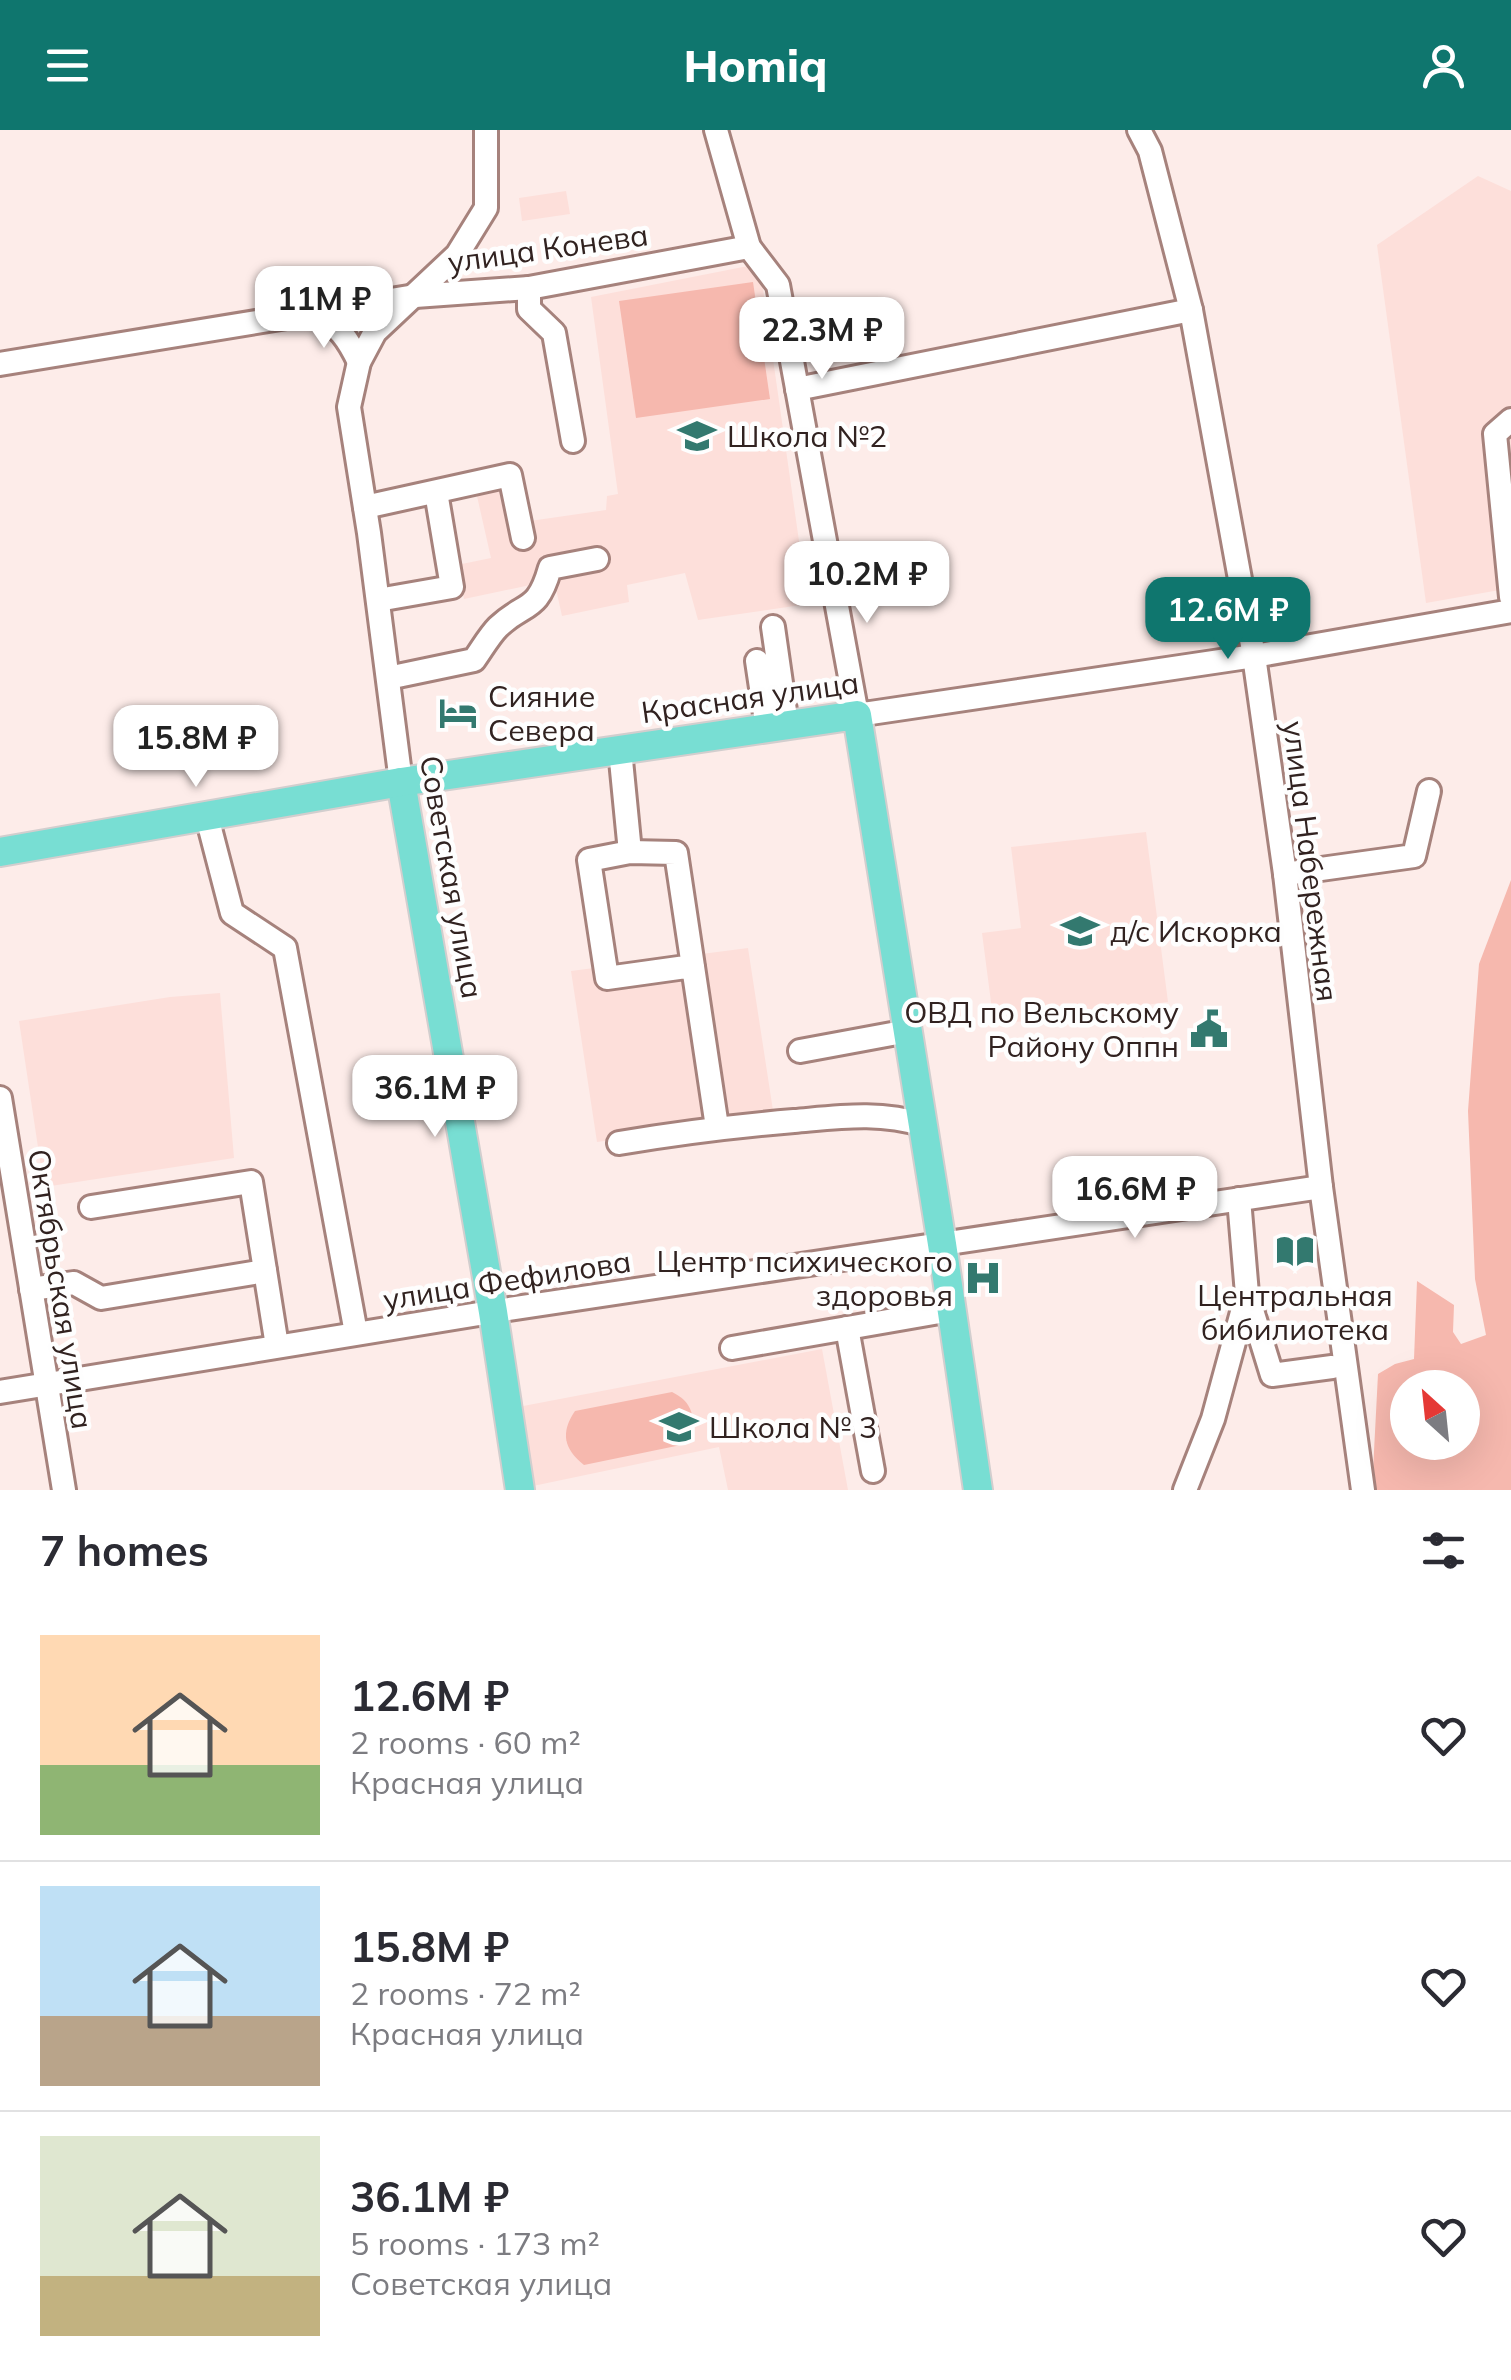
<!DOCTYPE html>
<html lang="en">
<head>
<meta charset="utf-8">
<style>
  :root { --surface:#fff; --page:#f7f7f7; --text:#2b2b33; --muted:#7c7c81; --line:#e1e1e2; --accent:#0f766e }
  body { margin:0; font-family:Mulish,sans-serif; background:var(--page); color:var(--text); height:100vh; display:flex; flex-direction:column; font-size:38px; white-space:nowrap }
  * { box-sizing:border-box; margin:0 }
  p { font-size:32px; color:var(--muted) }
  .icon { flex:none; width:55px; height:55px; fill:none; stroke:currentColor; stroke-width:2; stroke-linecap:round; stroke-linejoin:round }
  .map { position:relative; height:1360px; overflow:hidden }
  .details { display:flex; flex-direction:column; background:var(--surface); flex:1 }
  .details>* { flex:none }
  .needle { width:65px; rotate:333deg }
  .tools { position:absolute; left:1390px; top:1240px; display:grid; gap:20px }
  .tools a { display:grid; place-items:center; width:90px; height:90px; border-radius:50%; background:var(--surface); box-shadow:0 10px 40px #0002; font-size:50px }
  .price { position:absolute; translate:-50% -85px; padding:0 22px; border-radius:20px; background:#fff; color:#222; font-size:32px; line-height:65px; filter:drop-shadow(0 2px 5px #0008) }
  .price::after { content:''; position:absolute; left:50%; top:60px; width:30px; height:22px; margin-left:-15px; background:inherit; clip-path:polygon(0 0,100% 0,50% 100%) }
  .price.current { background:var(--accent); color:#fff }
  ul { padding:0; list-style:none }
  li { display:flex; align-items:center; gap:30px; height:250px; padding:0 40px }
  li+li { border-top:2px solid var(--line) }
  li span { display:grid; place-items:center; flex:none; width:280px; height:200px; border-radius:0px; color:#555 }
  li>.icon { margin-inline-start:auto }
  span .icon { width:120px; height:120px; fill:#fffc; stroke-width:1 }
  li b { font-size:42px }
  h2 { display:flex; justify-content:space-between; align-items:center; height:120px; padding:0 40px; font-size:42px }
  header { display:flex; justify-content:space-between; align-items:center; height:130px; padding:0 40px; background:var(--accent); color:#fff; font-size:45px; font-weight:800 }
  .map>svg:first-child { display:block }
</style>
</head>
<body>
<header><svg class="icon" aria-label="menu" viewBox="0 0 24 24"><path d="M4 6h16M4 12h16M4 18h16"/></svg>Homiq<svg class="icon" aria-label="person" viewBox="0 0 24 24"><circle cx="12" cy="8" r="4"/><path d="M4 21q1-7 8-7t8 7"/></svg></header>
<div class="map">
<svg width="1511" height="1360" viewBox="0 0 1511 1360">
  <rect width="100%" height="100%" fill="#fdece9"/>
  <g fill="#fddfda">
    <polygon points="1478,46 1511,61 1511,458 1426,473 1377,115"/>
    <polygon points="566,61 570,84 522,91 519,68"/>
    <polygon points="748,136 762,152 808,474 698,490 685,443 627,455 629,472 562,486 554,450 464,469 457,435 491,428 472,344 520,335 530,391 606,380 607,366 618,364 591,167"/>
    <polygon points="1146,702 1168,872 994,895 982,803 1021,798 1011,717"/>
    <polygon points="748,818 774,987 597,1012 571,841"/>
    <polygon points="220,863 234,1028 44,1057 19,891 170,867"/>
    <polygon points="822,1219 848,1360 728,1360 719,1317 533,1356 518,1277"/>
  </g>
  <g fill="#f6b8ae" fill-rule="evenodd">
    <polygon points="753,152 770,269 636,288 619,171"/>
    <path d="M1511 750V1360H1372L1378 1244 1395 1234 1414 1229 1417 1151 1454 1175 1453 1202 1461 1214 1486 1205 1475 1149 1468 981 1479 834ZM1408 1258H1462V1312H1408Z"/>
    <path d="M672 1262C690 1271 693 1281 694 1301L681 1315 584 1335C564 1319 560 1303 575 1281Z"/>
  </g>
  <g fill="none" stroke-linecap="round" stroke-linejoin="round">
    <g stroke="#a6827c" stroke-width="28">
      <g id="minor">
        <polyline points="716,0 749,117 778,155 857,585 1254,526 1511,481"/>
        <polyline points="1139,0 1150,21 1191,180 1254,526 1285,744 1321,1057 1363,1360"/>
        <polyline points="529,158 529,179 554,203 573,311"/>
        <path d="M316 183C339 196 348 209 359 232"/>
        <polyline points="0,234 415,166 529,158 749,117"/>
        <polyline points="797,259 1191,180"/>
        <polyline points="1511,290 1495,304 1511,467"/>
        <polyline points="365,377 510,345 523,408"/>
        <polyline points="378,470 452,457 436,362"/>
        <polyline points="773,497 787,595"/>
        <polyline points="757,531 767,598"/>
        <path d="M388 548 474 530C482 519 489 506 498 497 525 471 537 484 550 438L597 429"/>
        <polyline points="620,620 630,722"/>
        <polyline points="401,652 369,403 349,277 359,232 375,202 457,125 486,78 486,0"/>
        <polyline points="207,687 232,783 285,818 356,1203"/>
        <polyline points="1285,744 1414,726 1429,661"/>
        <polyline points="693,836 607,848 589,730 630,722 676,723 717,997"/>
        <polyline points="800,921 908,901"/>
        <polyline points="0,968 64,1360"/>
        <path d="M619 1013C678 1003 735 996 794 991 840 987 879 981 924 995"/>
        <polyline points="1239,1069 1247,1164 1272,1245 1332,1237"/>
        <polyline points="91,1077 251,1052 277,1216"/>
        <polyline points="31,1159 74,1153 101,1168 265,1141"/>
        <polyline points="847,1198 873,1341"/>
        <polyline points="732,1218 951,1180"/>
        <polyline points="0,1262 509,1179 1321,1057"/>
        <polyline points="1185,1360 1213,1289 1247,1164"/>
      </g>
    </g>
    <g stroke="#d2cece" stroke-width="32">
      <g id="major">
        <polyline points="401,652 493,1182 520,1360"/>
        <polyline points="0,722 401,652 857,585 942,1114 978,1360"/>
      </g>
    </g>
    <use href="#minor" stroke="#fff" stroke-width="22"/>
    <use href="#major" stroke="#78ded3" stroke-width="28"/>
  </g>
  <defs>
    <g id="school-bare" transform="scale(3)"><path d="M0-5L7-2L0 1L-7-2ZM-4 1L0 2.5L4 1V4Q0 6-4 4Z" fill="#33796f" stroke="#fefefe" stroke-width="2.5" paint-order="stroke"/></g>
    <g id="hotel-bare" transform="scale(3)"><path d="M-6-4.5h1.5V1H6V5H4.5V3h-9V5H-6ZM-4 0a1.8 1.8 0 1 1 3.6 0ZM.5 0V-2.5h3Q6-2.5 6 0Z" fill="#33796f" stroke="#fefefe" stroke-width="2.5" paint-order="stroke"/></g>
    <g id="civic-bare" transform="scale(3)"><path d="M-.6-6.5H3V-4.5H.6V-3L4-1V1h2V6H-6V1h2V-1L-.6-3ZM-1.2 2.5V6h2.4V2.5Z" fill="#33796f" stroke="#fefefe" stroke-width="2.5" paint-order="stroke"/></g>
    <g id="library-bare" transform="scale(3)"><path d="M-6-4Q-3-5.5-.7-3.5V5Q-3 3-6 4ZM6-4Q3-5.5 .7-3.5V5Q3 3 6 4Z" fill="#33796f" stroke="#fefefe" stroke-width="2.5" paint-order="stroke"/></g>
    <g id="hospital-bare" transform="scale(3)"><path d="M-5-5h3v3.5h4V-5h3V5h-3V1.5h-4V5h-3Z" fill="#33796f" stroke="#fefefe" stroke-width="2.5" paint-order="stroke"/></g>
  </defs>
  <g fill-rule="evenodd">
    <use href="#school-bare" x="697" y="306"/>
    <use href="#hotel-bare" x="458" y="583"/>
    <use href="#school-bare" x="1080" y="801"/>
    <use href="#civic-bare" x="1209" y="899"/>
    <use href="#library-bare" x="1295" y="1121"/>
    <use href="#hospital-bare" x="983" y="1148"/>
    <use href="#school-bare" x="679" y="1297"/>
  </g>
  <g text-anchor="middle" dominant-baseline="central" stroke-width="9" stroke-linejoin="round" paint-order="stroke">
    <g font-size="30" fill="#312220" stroke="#fefefe">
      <text transform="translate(548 118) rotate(-8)">улица Конева</text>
      <text transform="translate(750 567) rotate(-8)">Красная улица</text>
      <text transform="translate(1311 731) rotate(83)">улица Набережная</text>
      <text transform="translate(452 747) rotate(80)">Советская улица</text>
      <text transform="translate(507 1150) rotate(-9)">улица Фефилова</text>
      <text transform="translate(61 1159) rotate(81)">Октябрьская улица</text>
    </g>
    <g font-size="30" fill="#312220" stroke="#fefefe" text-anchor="start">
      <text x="727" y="306">Школа №2</text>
      <text x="488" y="566">Сияние<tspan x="488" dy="34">Севера</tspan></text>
      <text x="1110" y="801">д/с Искорка</text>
      <text x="1179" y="882" text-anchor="end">ОВД по Вельскому<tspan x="1179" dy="34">Району Оппн</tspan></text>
      <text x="953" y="1131" text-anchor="end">Центр психического<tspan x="953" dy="34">здоровья</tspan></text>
      <text x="1295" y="1165" text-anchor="middle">Центральная<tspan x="1295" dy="34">бибилиотека</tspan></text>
      <text x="709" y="1297">Школа № 3</text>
    </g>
  </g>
</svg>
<div class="tools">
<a><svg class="needle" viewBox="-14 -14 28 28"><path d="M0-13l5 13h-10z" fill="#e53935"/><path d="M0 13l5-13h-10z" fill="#7c7c81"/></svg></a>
</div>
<b class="price" style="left:324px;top:221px">11M ₽</b>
<b class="price" style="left:822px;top:252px">22.3M ₽</b>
<b class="price" style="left:867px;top:496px">10.2M ₽</b>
<b class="price current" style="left:1228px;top:532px">12.6M ₽</b>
<b class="price" style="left:196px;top:660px">15.8M ₽</b>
<b class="price" style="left:435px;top:1010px">36.1M ₽</b>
<b class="price" style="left:1135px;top:1111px">16.6M ₽</b>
</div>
<section class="details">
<h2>7 homes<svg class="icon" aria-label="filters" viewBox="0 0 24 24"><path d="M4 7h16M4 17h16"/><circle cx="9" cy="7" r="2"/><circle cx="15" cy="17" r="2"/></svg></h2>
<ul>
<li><span style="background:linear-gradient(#ffd9b3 65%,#8fb573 0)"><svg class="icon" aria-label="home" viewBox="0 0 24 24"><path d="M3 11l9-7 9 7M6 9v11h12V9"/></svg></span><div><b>12.6M ₽</b><p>2 rooms · 60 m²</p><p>Красная улица</p></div><svg class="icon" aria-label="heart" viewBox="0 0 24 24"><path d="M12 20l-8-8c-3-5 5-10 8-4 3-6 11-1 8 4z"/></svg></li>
<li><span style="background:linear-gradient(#bfe0f5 65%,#b9a48a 0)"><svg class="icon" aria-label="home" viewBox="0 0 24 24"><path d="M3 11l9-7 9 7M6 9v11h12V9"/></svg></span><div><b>15.8M ₽</b><p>2 rooms · 72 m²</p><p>Красная улица</p></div><svg class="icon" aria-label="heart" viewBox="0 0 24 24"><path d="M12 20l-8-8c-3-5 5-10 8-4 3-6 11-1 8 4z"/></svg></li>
<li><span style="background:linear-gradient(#dfe7d0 70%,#c2b280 0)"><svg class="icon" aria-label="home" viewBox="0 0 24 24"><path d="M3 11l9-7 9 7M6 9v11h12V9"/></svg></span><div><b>36.1M ₽</b><p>5 rooms · 173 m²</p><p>Советская улица</p></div><svg class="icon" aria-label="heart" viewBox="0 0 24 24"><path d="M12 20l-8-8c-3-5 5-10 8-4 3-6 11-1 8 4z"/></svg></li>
</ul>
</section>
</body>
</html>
